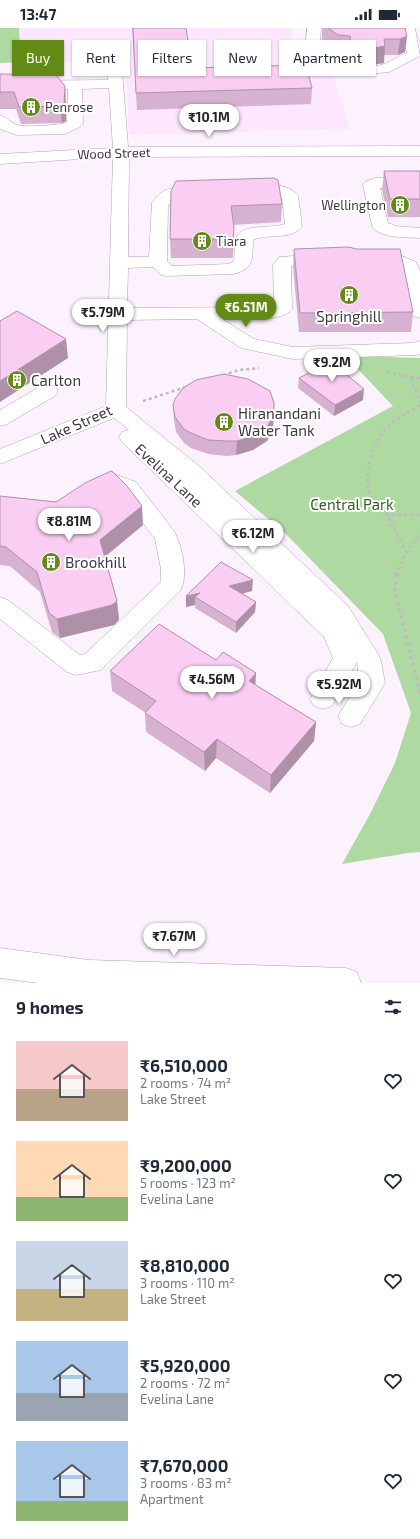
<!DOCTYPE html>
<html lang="en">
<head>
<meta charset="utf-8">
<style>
  :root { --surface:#fff; --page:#f6f6f7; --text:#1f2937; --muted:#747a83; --accent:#638a14 }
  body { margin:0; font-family:"Exo 2",sans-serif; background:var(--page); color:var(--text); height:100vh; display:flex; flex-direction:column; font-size:15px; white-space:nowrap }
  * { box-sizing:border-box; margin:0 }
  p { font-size:13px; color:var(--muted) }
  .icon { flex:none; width:22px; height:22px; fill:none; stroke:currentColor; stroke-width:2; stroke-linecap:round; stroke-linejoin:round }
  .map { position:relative; height:955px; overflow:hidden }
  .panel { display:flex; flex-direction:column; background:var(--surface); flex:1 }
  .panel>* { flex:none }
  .top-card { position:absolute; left:12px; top:12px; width:396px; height:36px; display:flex; gap:8px }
  .price { position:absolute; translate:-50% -34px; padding:0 9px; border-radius:14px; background:#fff; color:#222; font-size:13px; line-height:26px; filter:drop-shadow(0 1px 2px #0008) }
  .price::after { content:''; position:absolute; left:50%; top:24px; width:12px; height:9px; margin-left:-6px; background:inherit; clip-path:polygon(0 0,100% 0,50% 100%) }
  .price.on { background:var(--accent); color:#fff }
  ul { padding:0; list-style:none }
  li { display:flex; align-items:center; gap:12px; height:100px; padding:0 16px }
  li span { display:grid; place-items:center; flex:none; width:112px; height:80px; border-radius:0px; color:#555 }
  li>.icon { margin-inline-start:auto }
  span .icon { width:48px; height:48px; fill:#fffc; stroke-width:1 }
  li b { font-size:17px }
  h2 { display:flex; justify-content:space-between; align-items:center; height:48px; padding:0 16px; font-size:17px }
  .chip { padding:0 14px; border-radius:0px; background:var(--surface); box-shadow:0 1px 3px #0004; font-size:14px; line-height:36px }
  .chip.on { background:var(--accent); color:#fff }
  .status { display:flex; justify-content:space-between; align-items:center; height:28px; padding:0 20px; background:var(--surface); direction:ltr }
  .status svg { height:11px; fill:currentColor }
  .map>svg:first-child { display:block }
</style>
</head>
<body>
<div class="status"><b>13:47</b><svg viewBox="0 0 49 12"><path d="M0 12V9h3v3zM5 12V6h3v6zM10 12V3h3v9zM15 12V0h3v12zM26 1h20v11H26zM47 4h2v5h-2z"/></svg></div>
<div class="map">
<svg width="420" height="955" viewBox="0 0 420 955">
  <rect width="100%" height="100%" fill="#fcf2fd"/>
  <polygon fill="#fce7fe" points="19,0 291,0 293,30 329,33 350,101 129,107 126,33 21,34"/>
  <g fill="#aed9a0">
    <polygon points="0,0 19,0 21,34 0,35"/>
    <polygon points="351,328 420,330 420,824 408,825 342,836 370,786 395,735 411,685 383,606 285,505 235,463 393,378 355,338"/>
  </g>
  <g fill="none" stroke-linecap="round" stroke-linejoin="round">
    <g stroke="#b1a2b3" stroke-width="1">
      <g id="minor">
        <path d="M307 0H321L320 13C337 25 358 43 381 37 389 35 398 28 407 25L401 0H415L420 28 389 44 367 46 340 39 308 18 306 15Z"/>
        <path d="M115 39 120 40 122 43 128 119 420 118V128L129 129 128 229H149L152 175C155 170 161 164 166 162 174 158 198 159 206 161L208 164 206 167 176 170 168 177 167 233 172 238 229 236 234 233C235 226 234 214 237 208 245 195 274 201 285 196L282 171 274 167 245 165 243 162 245 159C260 155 289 154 298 168L302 198C292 213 268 205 253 212 252 231 255 241 233 246L167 248 161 247 153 239 128 240 127 280 269 279 274 278 273 237 279 229 323 226 329 227 332 231 329 235 291 238 292 281C282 295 239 291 222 291L254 311 293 319 412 315 420 313V326L416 327 293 331 241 320 197 291 127 292 126 379 199 438 348 578 378 626 381 633 385 655 381 662 360 696 351 699 342 696 338 688 359 654 357 634 332 678 323 681 314 678 310 671 333 630 324 609 122 414 119 409 122 404 129 402 114 390 0 436V421L106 378 113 129 0 136V126L113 120 109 60 82 61 83 96 80 99 65 106 17 107 0 101V87C7 89 10 95 17 97 28 100 50 97 62 96L67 94 68 61H0V53L108 52V43L110 40Z"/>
        <path d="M375 150H420V160H380L388 195 396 198 420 200V210C406 209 380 211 372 198L363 157 365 154Z"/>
        <polygon points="372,228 402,228 416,234 420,243 420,290 413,288 411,284 402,240 398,238 372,238 366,237 363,233 366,229"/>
        <polygon points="48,357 55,358 58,363 55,368 7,396 0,398 0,382 41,358"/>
        <path d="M112 445 136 454 174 503C182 518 189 548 180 563L101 642 76 647 67 644 0 591V569L8 572 80 627 85 626 161 554V541L155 511 120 464 112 461 101 465 93 462 90 457 93 452Z"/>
        <polygon points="0,920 89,932 346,940 357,944 361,955 39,955 0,950"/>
      </g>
    </g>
    <g stroke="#c2b9c3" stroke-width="2.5" stroke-dasharray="3 3" stroke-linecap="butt">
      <polyline points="387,344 410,349"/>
      <polyline points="223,347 239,342 259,340"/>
      <polyline points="420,350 410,349 420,374"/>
      <polyline points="143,373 186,359"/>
      <path d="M420 377C407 385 393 392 383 404 368 423 356 474 386 485 397 489 409 486 420 487"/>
      <polyline points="386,485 406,524"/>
      <polyline points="396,547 406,525 420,505"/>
    </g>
    <polyline stroke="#c2b9c3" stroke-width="3" stroke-dasharray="3.5 3.5" stroke-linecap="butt" points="397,546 395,563 420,665"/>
    <use href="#minor" fill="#fff" fill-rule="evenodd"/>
  </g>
  <g fill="#d7b1d0">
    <polygon points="132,0 192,40 312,60 311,76 137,82"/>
    <polygon points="322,0 405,0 407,8 405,24 398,27 384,27 384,35 372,37 364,36 350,31 349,24 337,23 322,12"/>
    <polygon points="0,46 66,75 66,93 62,95 21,96 16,81 0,81"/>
    <polygon points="384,143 420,143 420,189 388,189 382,162"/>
    <polygon points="171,163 282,176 281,194 233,197 234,200 233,230 171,230 170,211"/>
    <polygon points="294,221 413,284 411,304 299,304 293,239"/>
    <polygon points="299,350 363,372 334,388 298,360"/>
    <polygon points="173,377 273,402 267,413 253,422 236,427 227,428 208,426 191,420 184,415 176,404 174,392"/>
    <polygon points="0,468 56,474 143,497 105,529 117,573 119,592 114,597 60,610 52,604 40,564 10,538 0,537"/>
    <polygon points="252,563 242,565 256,574 255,584 236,605 195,580 195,577 186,579 186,568"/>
    <polygon points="110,643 256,657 316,694 314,713 270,765 216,730 205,743 146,704 145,685 146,685 112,663"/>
  </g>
  <g fill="#af90a9">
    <polygon points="407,8 405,24 398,27 400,11"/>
    <polygon points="385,18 384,35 372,37 374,20"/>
    <polygon points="65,58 66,75 66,93 62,95 60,78"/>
    <polygon points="66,311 68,330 0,374 0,353"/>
    <polygon points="364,361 363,372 334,388 335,377"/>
    <polygon points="274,387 273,402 267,413 253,422 236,427 237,413"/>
    <polygon points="142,478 143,497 102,531 100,512"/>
    <polygon points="253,552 252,563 229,569 229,558"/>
    <polygon points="200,565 195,569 195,577 186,579 186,568"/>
    <polygon points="117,573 119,592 114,597 60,610 57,591"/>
    <polygon points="256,574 255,584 236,605 236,594"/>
    <polygon points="256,645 255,664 249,653"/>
    <polygon points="316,694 314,713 270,765 271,747"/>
    <polygon points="217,711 216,730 205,743 204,724"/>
  </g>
  <g fill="#facef2" stroke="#af90a9">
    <polygon points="133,0 186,0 192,40 306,37 312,60 136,65"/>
    <polygon points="328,0 405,0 407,8 400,11 384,11 385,18 374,20 366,20 351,15 350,8 338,7"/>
    <polygon points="0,46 56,47 65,58 64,76 60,78 19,79 14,64 0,64"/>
    <polygon points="384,143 420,143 420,171 390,171"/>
    <polygon points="274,150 278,152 282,176 231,178 234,200 233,211 170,211 171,163 176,153"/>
    <polygon points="349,219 356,221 400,221 413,284 300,285 294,221"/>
    <polygon points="17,283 66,311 0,353 0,293"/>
    <polygon points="331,334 364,361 335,377 299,350"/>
    <polygon points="224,346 248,351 270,363 274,375 274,387 267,399 254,408 237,413 227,413 208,412 191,405 184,401 175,389 173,377 175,371 183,360 196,352"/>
    <polygon points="111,443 113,444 127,458 142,478 100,512 117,573 112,577 57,591 49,585 37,544 6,519 0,518 0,468 56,474 85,455"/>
    <polygon points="221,534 253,552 229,558 256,574 236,594 195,569 200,565 186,568"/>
    <polygon points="159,596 216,632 223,624 256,645 249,653 316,694 271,747 217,711 204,724 145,685 156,673 110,643"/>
  </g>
  <defs>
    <g id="building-disc" transform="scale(1)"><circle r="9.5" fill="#638a14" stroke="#fff"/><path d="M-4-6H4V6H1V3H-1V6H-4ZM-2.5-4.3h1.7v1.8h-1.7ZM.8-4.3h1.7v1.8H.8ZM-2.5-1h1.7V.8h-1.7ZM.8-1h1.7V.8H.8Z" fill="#fff"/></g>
  </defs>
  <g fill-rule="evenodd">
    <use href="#building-disc" x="31" y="79"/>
    <use href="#building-disc" x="400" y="177"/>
    <use href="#building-disc" x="202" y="213"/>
    <use href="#building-disc" x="349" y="267"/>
    <use href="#building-disc" x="17" y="352"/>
    <use href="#building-disc" x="224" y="394"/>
    <use href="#building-disc" x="51" y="534"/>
  </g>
  <g text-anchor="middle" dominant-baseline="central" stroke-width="4" stroke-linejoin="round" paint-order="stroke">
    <g font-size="13" fill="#3f3940" stroke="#fff" text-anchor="start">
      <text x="45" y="79">Penrose</text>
      <text x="386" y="177" text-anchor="end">Wellington</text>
      <text x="216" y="213">Tiara</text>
    </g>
    <g font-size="13" fill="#3f3940" stroke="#fff">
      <text transform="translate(114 125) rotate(-2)">Wood Street</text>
    </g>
    <g font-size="15" fill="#3f3940" stroke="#fff" text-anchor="start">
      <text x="349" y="288" text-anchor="middle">Springhill</text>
      <text x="31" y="352">Carlton</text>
      <text x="238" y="385">Hiranandani<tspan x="238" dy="17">Water Tank</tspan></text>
      <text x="65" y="534">Brookhill</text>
    </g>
    <g font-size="15" fill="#3f3940" stroke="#fff">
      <text transform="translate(76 396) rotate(-24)">Lake Street</text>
      <text transform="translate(169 447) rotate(43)">Evelina Lane</text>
    </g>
    <g font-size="15" fill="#33631e" stroke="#fff">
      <text x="352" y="476">Central Park</text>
    </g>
  </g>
</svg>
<b class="price" style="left:209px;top:110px">₹10.1M</b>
<b class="price on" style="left:246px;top:300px">₹6.51M</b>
<b class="price" style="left:103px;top:305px">₹5.79M</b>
<b class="price" style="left:332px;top:355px">₹9.2M</b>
<b class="price" style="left:69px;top:514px">₹8.81M</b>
<b class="price" style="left:253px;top:526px">₹6.12M</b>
<b class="price" style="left:212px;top:672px">₹4.56M</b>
<b class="price" style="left:339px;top:677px">₹5.92M</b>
<b class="price" style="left:174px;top:929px">₹7.67M</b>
<div class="top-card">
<a class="chip on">Buy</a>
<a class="chip">Rent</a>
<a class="chip">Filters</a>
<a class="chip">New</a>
<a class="chip">Apartment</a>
</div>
</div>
<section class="panel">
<h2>9 homes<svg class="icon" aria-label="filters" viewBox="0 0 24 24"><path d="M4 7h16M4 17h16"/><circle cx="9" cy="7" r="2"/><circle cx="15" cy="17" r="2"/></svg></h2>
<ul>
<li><span style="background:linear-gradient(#f6c9c9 60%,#b9a48a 0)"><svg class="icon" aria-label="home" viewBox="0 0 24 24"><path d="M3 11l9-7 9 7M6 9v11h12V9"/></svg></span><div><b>₹6,510,000</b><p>2 rooms · 74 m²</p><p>Lake Street</p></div><svg class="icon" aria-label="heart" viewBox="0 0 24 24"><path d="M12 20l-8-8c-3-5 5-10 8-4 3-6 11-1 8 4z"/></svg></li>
<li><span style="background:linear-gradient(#ffd9b3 70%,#8fb573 0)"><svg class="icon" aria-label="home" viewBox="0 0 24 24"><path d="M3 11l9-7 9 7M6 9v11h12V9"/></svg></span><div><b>₹9,200,000</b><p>5 rooms · 123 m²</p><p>Evelina Lane</p></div><svg class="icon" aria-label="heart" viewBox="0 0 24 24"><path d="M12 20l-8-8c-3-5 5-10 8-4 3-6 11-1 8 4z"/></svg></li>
<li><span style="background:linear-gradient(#c9d6e8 60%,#c2b280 0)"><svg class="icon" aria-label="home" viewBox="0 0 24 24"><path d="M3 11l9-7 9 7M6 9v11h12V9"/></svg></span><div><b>₹8,810,000</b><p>3 rooms · 110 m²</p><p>Lake Street</p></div><svg class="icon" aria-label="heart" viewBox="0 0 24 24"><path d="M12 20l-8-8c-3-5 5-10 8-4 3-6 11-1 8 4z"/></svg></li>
<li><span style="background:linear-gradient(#a9c7e8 65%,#9aa5b1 0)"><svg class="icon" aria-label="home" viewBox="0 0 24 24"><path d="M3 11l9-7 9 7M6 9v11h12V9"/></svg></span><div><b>₹5,920,000</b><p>2 rooms · 72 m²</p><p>Evelina Lane</p></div><svg class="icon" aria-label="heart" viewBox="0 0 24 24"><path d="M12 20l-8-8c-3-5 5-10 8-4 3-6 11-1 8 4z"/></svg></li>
<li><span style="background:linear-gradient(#a9c7e8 75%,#8fb573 0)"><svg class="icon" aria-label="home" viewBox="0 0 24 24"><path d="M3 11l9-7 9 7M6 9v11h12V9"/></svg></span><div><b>₹7,670,000</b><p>3 rooms · 83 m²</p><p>Apartment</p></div><svg class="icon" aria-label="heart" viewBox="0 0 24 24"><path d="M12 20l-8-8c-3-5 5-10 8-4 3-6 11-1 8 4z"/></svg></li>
</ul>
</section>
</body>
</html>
